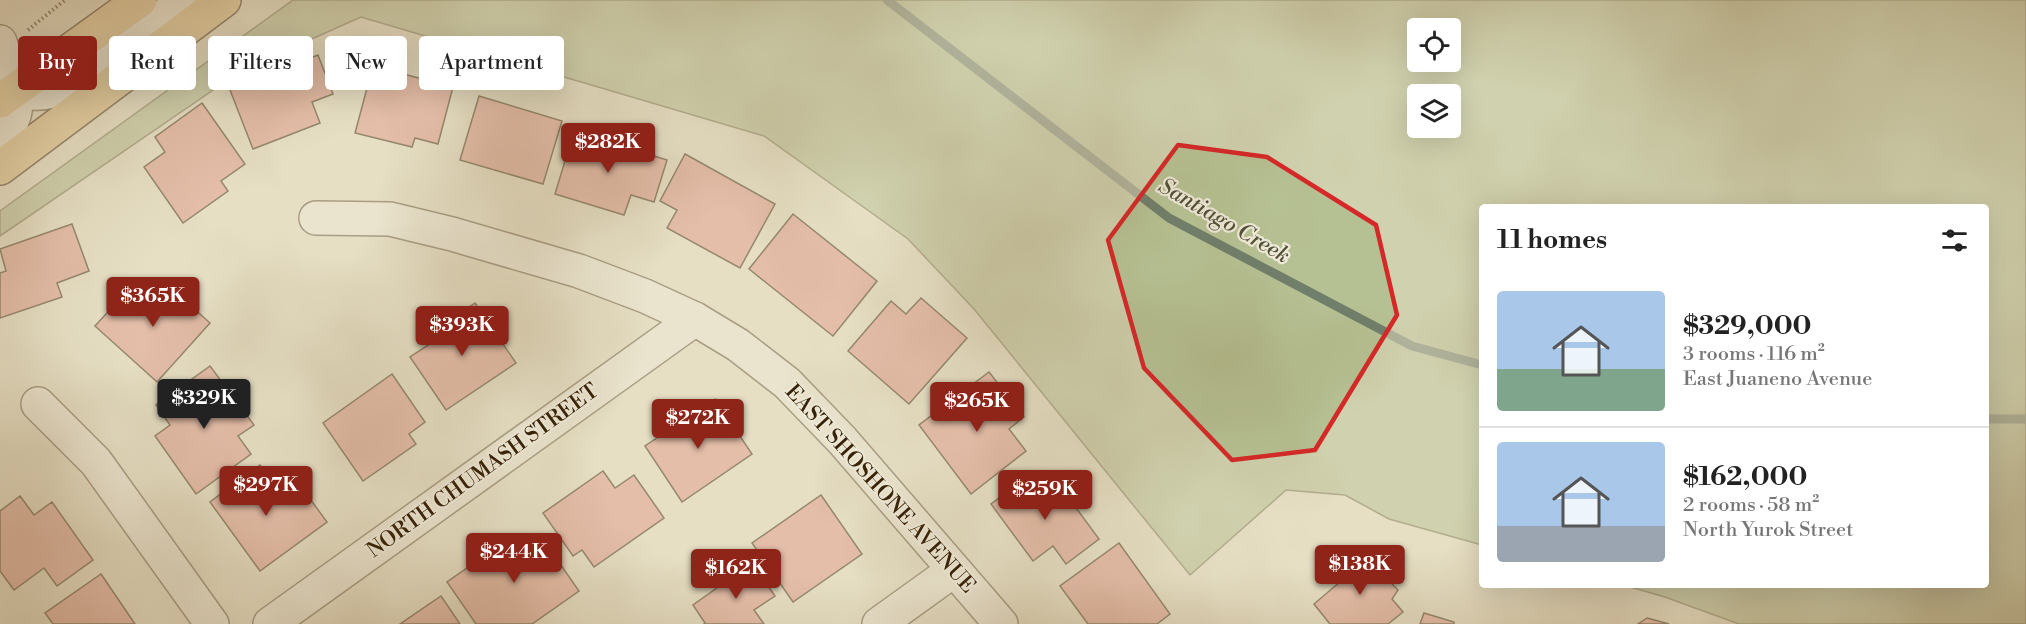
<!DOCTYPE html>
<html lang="en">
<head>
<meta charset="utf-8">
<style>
  :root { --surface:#fff; --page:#f6f6f6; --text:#222; --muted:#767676; --line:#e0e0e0; --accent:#8f2418 }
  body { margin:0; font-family:"Libre Bodoni",serif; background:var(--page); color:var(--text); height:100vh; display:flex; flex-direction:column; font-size:22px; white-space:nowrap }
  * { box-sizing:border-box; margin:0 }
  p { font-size:20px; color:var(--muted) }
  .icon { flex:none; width:33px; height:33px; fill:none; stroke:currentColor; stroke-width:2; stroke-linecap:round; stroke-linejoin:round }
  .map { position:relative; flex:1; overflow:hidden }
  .panel { position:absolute; left:1479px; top:204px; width:510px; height:384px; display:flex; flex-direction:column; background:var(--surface); border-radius:6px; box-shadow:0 6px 24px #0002 }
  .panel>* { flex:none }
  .banner { position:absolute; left:18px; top:36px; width:570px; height:54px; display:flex; gap:12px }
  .controls { position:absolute; left:1407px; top:18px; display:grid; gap:12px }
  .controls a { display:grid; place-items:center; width:54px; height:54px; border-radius:6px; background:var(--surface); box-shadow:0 6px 24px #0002; font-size:30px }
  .price { position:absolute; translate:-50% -51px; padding:0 14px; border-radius:6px; background:var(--accent); color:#fff; font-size:20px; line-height:39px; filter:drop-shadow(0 2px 3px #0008) }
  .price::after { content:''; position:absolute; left:50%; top:36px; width:18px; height:14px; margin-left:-9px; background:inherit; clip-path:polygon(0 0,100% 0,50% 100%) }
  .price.selected { background:#222; color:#fff }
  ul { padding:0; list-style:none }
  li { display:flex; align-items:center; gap:18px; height:150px; padding:0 18px }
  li+li { border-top:2px solid var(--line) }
  li span { display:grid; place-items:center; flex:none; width:168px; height:120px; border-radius:6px; color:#555 }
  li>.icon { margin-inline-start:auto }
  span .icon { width:72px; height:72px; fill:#fffc; stroke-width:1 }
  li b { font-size:26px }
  h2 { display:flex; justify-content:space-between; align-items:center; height:72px; padding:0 18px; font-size:26px }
  .pill { padding:0 21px; border-radius:6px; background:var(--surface); box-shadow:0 6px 24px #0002; font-size:21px; line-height:54px }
  .pill.selected { background:var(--accent); color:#fff }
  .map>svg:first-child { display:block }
</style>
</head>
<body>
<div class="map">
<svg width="2026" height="624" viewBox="0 0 2026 624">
  <rect width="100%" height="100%" fill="#e6dfc4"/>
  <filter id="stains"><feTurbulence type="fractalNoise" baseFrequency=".00333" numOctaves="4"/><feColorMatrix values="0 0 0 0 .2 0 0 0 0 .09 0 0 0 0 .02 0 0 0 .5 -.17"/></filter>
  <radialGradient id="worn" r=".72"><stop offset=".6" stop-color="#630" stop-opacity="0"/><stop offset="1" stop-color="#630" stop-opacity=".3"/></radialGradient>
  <path fill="#b6c193" stroke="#76714c" stroke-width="1.5" fill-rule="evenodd" d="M293 0H2026V624H1739L1665 597 1623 585H1986V207H1482V545L1389 519 1345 495 1286 490 1190 575 974 309 908 239 764 136 361 17 244 69 0 236V211ZM1418 28H1450V62H1418ZM1418 94H1450V128H1418Z"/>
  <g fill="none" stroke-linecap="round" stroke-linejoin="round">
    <g stroke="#707f6b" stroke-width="9">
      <polyline points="887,0 1169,218 1412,346 1482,365"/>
      <polyline points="1986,419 2026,419"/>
    </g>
  </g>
  <g fill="#e29787" stroke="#352104" stroke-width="1.5">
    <polygon points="318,55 333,94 312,102 320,123 253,149 230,90"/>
    <polygon points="373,66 453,87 438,144 415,138 412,147 355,133"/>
    <polygon points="479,96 562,121 543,184 460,160"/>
    <polygon points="202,103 245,164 221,181 228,191 183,223 144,167 165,152 155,137"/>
    <polygon points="574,131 667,160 654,202 631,195 624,215 555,194"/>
    <polygon points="685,154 775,204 740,268 667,228 677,210 660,201"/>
    <polygon points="793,214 877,281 833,336 749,269"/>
    <polygon points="72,224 89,271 57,283 62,297 0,318 0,273 6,271 0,249"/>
    <polygon points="138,279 159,298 169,286 210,323 157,382 95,326"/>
    <polygon points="921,298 967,338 909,404 848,351 891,301 906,314"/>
    <polygon points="475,303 516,363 446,410 410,357 434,341 429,335"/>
    <polygon points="210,366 254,425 238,436 251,454 196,494 155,436 170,425 156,405"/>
    <polygon points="989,372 1024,417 1009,429 1026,451 971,494 919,425"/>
    <polygon points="392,374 425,422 409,434 416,444 363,481 323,423"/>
    <polygon points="715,399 752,454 682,502 645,446"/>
    <polygon points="260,465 288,504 305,492 327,522 260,571 210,502"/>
    <polygon points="603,471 615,488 634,475 664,518 594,567 582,550 573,556 543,513"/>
    <polygon points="1054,478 1099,539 1066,564 1053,546 1033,561 991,504 1025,479 1035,492"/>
    <polygon points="821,495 862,554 793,602 752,543"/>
    <polygon points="20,496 34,515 52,502 93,560 57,586 44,568 14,590 0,571 0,511"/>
    <polygon points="540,535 579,591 532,624 476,624 447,582 513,536 521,548"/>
    <polygon points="1119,543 1170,614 1157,624 1088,624 1060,586"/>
    <polygon points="1361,552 1398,590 1392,599 1403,612 1388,624 1330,624 1314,604 1341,581 1335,573"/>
    <polygon points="752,563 775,596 754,610 764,624 704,624 705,623 693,605"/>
    <polygon points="101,574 135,624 53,624 45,613"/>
    <polygon points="441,596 460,624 400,624"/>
    <polygon points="1424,613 1454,622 1454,624 1420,624"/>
    <polygon points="1647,618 1669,624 1638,624"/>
  </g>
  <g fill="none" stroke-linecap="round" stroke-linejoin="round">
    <g stroke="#615034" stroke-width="36">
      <g id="street">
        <path d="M0 42C7 64 23 98 12 121 10 126 4 131 0 135"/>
        <path d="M0 78C23 96 42 98 69 85L186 0"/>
        <polyline points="316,218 390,219 452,234 579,271 645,296 695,319 738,345 787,383 842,440 1001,624"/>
        <polyline points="38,404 96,462 212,624"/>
        <polyline points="270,624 695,319"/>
        <polyline points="879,624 954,570"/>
      </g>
    </g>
    <g stroke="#352104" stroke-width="36">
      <g id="primary">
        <polyline points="0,101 140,0"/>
        <polyline points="0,168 224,0"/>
      </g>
    </g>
    <polyline stroke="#352104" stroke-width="4" stroke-dasharray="1.5 3" stroke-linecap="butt" points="28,30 65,0"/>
    <use href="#street" stroke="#efead9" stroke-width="33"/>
    <use href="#primary" stroke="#e3c082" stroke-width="33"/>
  </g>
  <path d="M0 0H2026V624H0ZM1178 145 1267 157 1376 225 1397 315 1315 450 1232 460 1144 368 1108 240Z" fill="#e6dfc4" fill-opacity=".55" fill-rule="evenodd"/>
  <path fill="none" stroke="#d62828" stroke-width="4.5" stroke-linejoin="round" d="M1178 145 1267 157 1376 225 1397 315 1315 450 1232 460 1144 368 1108 240Z"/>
  <g text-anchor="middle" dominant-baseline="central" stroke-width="4.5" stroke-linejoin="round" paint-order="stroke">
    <g font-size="21" fill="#352104" stroke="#efead9">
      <text transform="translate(483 471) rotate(-36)">NORTH CHUMASH STREET</text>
      <text transform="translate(880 489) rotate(48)">EAST SHOSHONE AVENUE</text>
    </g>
    <g font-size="22" font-style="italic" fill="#525038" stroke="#efead9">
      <text transform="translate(1224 221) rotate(30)">Santiago Creek</text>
    </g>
  </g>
  <rect width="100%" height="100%" filter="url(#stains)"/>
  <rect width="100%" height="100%" fill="url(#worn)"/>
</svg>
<div class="controls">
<a><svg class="icon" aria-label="locate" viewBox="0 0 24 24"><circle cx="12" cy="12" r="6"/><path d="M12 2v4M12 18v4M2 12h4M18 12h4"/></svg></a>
<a><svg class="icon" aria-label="layers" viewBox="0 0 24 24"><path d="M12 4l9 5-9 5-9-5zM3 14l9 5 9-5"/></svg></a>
</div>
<b class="price" style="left:608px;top:174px">$282K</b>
<b class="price" style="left:153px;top:328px">$365K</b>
<b class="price" style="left:462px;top:357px">$393K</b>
<b class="price selected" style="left:204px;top:430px">$329K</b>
<b class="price" style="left:977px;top:433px">$265K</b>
<b class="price" style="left:698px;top:450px">$272K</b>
<b class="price" style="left:266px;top:517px">$297K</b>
<b class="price" style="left:1045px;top:521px">$259K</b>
<b class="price" style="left:514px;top:584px">$244K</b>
<b class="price" style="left:1360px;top:596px">$138K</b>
<b class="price" style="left:736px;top:600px">$162K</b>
<div class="banner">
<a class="pill selected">Buy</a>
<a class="pill">Rent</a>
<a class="pill">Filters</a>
<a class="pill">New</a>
<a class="pill">Apartment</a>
</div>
<section class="panel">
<h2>11 homes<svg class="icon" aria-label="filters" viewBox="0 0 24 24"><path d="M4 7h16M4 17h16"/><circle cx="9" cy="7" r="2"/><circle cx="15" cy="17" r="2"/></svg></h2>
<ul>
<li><span style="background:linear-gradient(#a9c7e8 65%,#7fa58c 0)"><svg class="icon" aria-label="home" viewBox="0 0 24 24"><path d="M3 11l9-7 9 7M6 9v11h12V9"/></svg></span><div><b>$329,000</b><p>3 rooms · 116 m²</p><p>East Juaneno Avenue</p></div></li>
<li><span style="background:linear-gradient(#a9c7e8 70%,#9aa5b1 0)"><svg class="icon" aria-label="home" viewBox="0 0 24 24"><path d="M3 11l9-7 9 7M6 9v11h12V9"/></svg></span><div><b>$162,000</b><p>2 rooms · 58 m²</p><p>North Yurok Street</p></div></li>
</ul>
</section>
</div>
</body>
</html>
